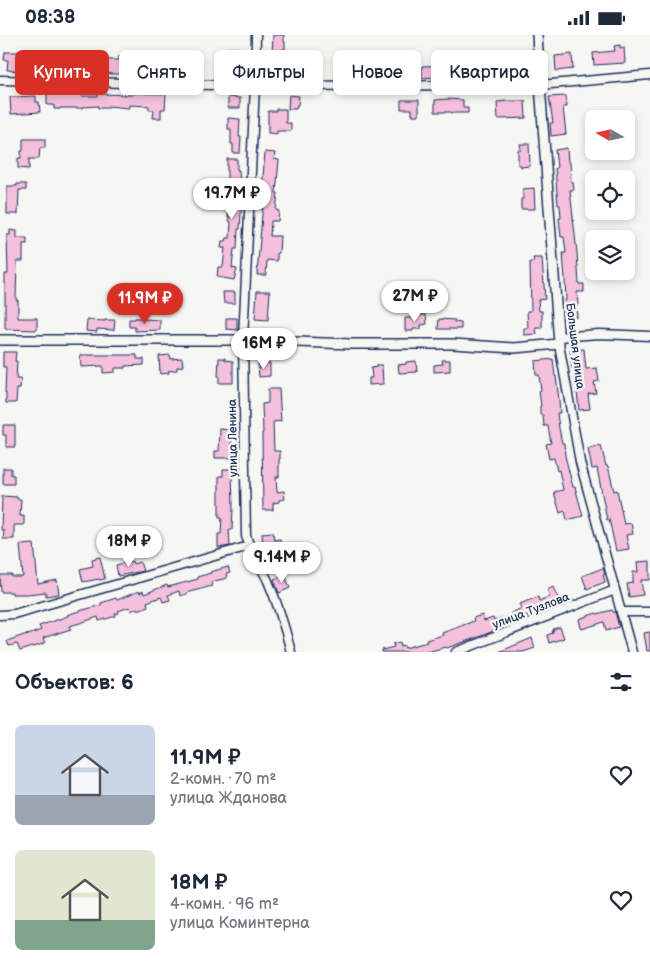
<!DOCTYPE html>
<html lang="ru">
<head>
<meta charset="utf-8">
<style>
  :root { --surface:#fff; --page:#f2f2f3; --text:#1f2937; --muted:#747a83; --accent:#d93025 }
  body { margin:0; font-family:"Balsamiq Sans",sans-serif; background:var(--page); color:var(--text); height:100vh; display:flex; flex-direction:column; font-size:19px; white-space:nowrap }
  * { box-sizing:border-box; margin:0 }
  p { font-size:16px; color:var(--muted) }
  .icon { flex:none; width:28px; height:28px; fill:none; stroke:currentColor; stroke-width:2; stroke-linecap:round; stroke-linejoin:round }
  .map { position:relative; height:617px; overflow:hidden }
  .details { display:flex; flex-direction:column; background:var(--surface); flex:1 }
  .details>* { flex:none }
  .guide { position:absolute; left:15px; top:15px; width:620px; height:45px; display:flex; gap:10px }
  .needle { width:32px; rotate:279deg }
  .controls { position:absolute; left:585px; top:75px; display:grid; gap:10px }
  .controls a { display:grid; place-items:center; width:50px; height:50px; border-radius:8px; background:var(--surface); box-shadow:0 2px 8px #0003; font-size:25px }
  .price { position:absolute; translate:-50% -42px; padding:0 11px; border-radius:18px; background:#fff; color:#222; font-size:16px; line-height:32px; filter:drop-shadow(0 1px 2px #0008) }
  .price::after { content:''; position:absolute; left:50%; top:30px; width:15px; height:11px; margin-left:-8px; background:inherit; clip-path:polygon(0 0,100% 0,50% 100%) }
  .price.current { background:var(--accent); color:#fff }
  ul { padding:0; list-style:none }
  li { display:flex; align-items:center; gap:15px; height:125px; padding:0 15px }
  li span { display:grid; place-items:center; flex:none; width:140px; height:100px; border-radius:8px; color:#555 }
  li>.icon { margin-inline-start:auto }
  span .icon { width:60px; height:60px; fill:#fffc; stroke-width:1 }
  li b { font-size:21px }
  h2 { display:flex; justify-content:space-between; align-items:center; height:60px; padding:0 15px; font-size:21px }
  .chip { padding:0 18px; border-radius:8px; background:var(--surface); box-shadow:0 2px 8px #0003; font-size:18px; line-height:45px }
  .chip.current { background:var(--accent); color:#fff }
  .status { display:flex; justify-content:space-between; align-items:center; height:35px; padding:0 25px; background:var(--surface); direction:ltr }
  .status svg { height:14px; fill:currentColor }
  .map>svg:first-child { display:block }
</style>
</head>
<body>
<div class="status"><b>08:38</b><svg viewBox="0 0 49 12"><path d="M0 12V9h3v3zM5 12V6h3v6zM10 12V3h3v9zM15 12V0h3v12zM26 1h20v11H26zM47 4h2v5h-2z"/></svg></div>
<div class="map">
<svg width="650" height="617" viewBox="0 0 650 617">
  <rect width="100%" height="100%" fill="#f6f6f2"/>
  <filter id="ink" filterUnits="userSpaceOnUse"><feTurbulence type="fractalNoise" baseFrequency=".02" numOctaves="2"/><feDisplacementMap in="SourceGraphic" scale="10" xChannelSelector="R" yChannelSelector="G"/><feConvolveMatrix kernelMatrix="1 2 1 2 8 2 1 2 1" color-interpolation-filters="sRGB"/></filter>
  <g filter="url(#ink)">
    <g fill="#f5c0dc" stroke="#1b2f5e">
      <polygon points="273,0 284,0 284,7 285,7 285,14 283,14 281,19 280,19 279,30 282,30 281,41 276,41 275,45 268,45 269,38 271,38"/>
      <polygon points="620,10 620,13 624,12 625,28 594,30 593,18 615,16 614,11"/>
      <rect x="228" y="13" width="10" height="9"/>
      <polygon points="5,17 19,17 18,36 7,35 8,25 4,25"/>
      <polygon points="123,18 134,18 134,26 148,26 148,40 83,38 83,28 103,27 103,25 119,25 119,21 123,21"/>
      <polygon points="572,19 573,34 556,36 555,21"/>
      <polygon points="161,22 166,22 166,26 187,26 187,38 175,37 175,40 169,40 169,36 160,36"/>
      <polygon points="451,27 465,28 465,31 468,31 469,41 437,40 437,42 422,43 422,31 451,30"/>
      <polygon points="515,27 516,38 498,40 497,28"/>
      <polygon points="362,28 409,28 409,43 382,44 382,42 347,42 347,29"/>
      <polygon points="82,56 82,61 98,61 98,59 133,60 133,58 166,59 165,74 161,74 161,83 153,83 154,75 149,75 149,71 129,70 129,73 108,71 108,73 98,73 98,71 82,72 82,73 60,73 60,74 54,74 54,70 47,70 47,57"/>
      <polygon points="289,60 299,61 298,70 297,70 296,74 288,74"/>
      <polygon points="36,61 36,67 39,67 40,77 11,79 10,62"/>
      <polygon points="566,61 567,72 563,72 566,99 551,101 550,88 553,88 549,62"/>
      <polygon points="228,62 240,63 240,73 228,73"/>
      <polygon points="448,64 463,65 463,73 468,73 468,78 451,78 451,77 435,77 435,65"/>
      <polygon points="401,65 419,65 419,80 412,80 412,74 401,74"/>
      <polygon points="507,66 525,66 526,83 498,84 497,67"/>
      <polygon points="276,74 286,74 286,88 291,88 291,96 277,96 277,99 268,98 268,76 276,76"/>
      <polygon points="228,83 240,84 239,102 241,102 240,118 233,118 233,109 231,109 231,94 228,94"/>
      <polygon points="23,104 45,104 45,113 40,113 39,124 29,124 29,134 18,133 18,123 21,123 21,116 23,116"/>
      <polygon points="520,109 529,109 530,131 521,132 521,130 518,130 518,115 521,115"/>
      <polygon points="567,113 568,127 570,127 571,147 573,147 574,155 570,155 577,218 579,249 584,249 584,257 577,257 578,270 576,270 577,282 566,283 565,265 566,265 565,244 563,218 566,218 564,202 561,202 559,183 561,183 560,170 558,170 555,133 557,133 555,115"/>
      <polygon points="265,117 275,118 274,124 279,125 276,158 278,158 276,175 279,176 278,186 271,186 270,201 280,201 279,218 277,218 277,226 267,225 266,240 257,240 263,168 261,168"/>
      <polygon points="227,124 237,124 237,135 239,135 240,159 242,159 240,194 238,194 237,214 234,214 232,233 237,234 234,245 217,242 218,232 223,232 225,213 221,213 222,206 226,206 227,203 230,203 231,187 229,186 230,182 228,182 230,159 227,159 228,155 226,154 227,148"/>
      <polygon points="17,149 26,149 26,155 19,155 18,179 7,179 7,151 17,151"/>
      <polygon points="534,153 535,174 521,174 521,164 523,164 523,154"/>
      <polygon points="10,195 17,196 17,203 27,203 27,209 23,209 23,226 17,226 16,265 18,265 18,283 37,283 37,295 5,294 5,239 8,239 7,200 10,200"/>
      <polygon points="533,223 542,223 545,264 538,265 539,276 542,276 542,293 536,293 537,299 524,300 524,293 528,293 527,276 531,276 530,227 534,227"/>
      <polygon points="257,256 270,256 268,285 255,284"/>
      <polygon points="223,257 235,257 235,268 224,268"/>
      <polygon points="415,280 426,280 427,289 421,290 421,294 413,294 413,296 405,296 405,283 415,283"/>
      <polygon points="135,283 142,283 142,284 160,285 160,295 135,296 135,292 129,292 129,284 135,284"/>
      <polygon points="226,283 237,283 237,295 226,294"/>
      <polygon points="439,284 455,285 454,287 461,288 461,294 438,294"/>
      <polygon points="87,285 105,286 105,285 115,285 114,295 97,294 97,297 86,296"/>
      <polygon points="584,314 586,334 597,333 599,346 594,347 596,358 588,359 590,374 579,375 576,348 573,334 572,334 570,315"/>
      <polygon points="3,317 16,317 15,326 17,326 16,344 21,344 20,354 17,354 16,368 6,368 6,358 5,358 6,332 3,332"/>
      <polygon points="80,320 137,320 137,324 144,324 144,330 125,331 125,333 115,333 115,337 103,338 103,331 81,332"/>
      <polygon points="170,320 171,324 182,323 183,331 177,332 177,335 168,336 169,338 160,339 159,321"/>
      <polygon points="219,323 225,323 225,325 233,326 233,348 219,348 219,341 218,341"/>
      <polygon points="553,324 555,341 556,341 559,365 560,378 557,378 559,393 562,408 564,408 565,421 573,452 575,452 583,481 567,485 565,476 560,478 554,457 563,455 559,435 557,436 554,423 549,424 546,409 551,408 548,391 544,391 543,380 540,380 540,371 541,371 539,356 541,355 539,340 536,340 535,326"/>
      <polygon points="442,325 450,325 450,336 434,337 434,330 443,329"/>
      <polygon points="416,326 417,337 399,338 398,330 406,329 406,327"/>
      <polygon points="258,328 270,328 270,341 259,342"/>
      <polygon points="376,330 382,330 383,349 369,350 369,343 372,343 371,333 377,332"/>
      <polygon points="268,354 279,354 281,386 273,387 274,416 280,416 280,424 279,424 279,442 276,442 277,457 284,456 285,464 279,465 279,467 273,468 273,475 263,475 262,398 263,398 262,369 268,368"/>
      <polygon points="3,390 15,390 15,412 6,412 6,400 3,400"/>
      <polygon points="220,394 232,395 232,423 215,423 215,416 219,416"/>
      <polygon points="601,411 606,431 608,431 614,456 617,455 624,489 631,488 633,499 626,500 629,514 616,516 609,484 607,485 597,433 592,434 588,414"/>
      <polygon points="3,433 11,433 11,440 14,440 14,449 3,449"/>
      <polygon points="223,434 232,434 233,473 232,495 229,495 230,511 218,513 218,499 221,499 222,482 219,482 219,441 223,441"/>
      <polygon points="2,461 17,462 17,464 21,464 20,481 24,481 24,490 14,490 14,504 3,504 4,495 1,495"/>
      <polygon points="273,497 274,505 280,504 281,511 263,512 262,498"/>
      <polygon points="34,509 38,549 57,545 59,559 46,561 46,557 27,559 12,559 12,557 1,557 0,540 12,540 12,542 23,542 20,510"/>
      <polygon points="100,522 105,544 99,545 99,544 83,547 80,534 93,531 92,524"/>
      <polygon points="132,526 133,529 140,527 143,536 118,541 116,530"/>
      <polygon points="650,526 650,545 641,545 643,560 629,562 627,549 633,548 633,537 638,537 637,527"/>
      <polygon points="228,532 230,538 226,539 227,543 211,547 212,551 186,558 187,559 180,561 179,556 168,560 170,565 163,567 161,562 147,567 148,571 138,575 137,573 131,576 130,572 118,576 119,578 115,579 116,581 99,586 98,582 83,587 70,591 71,594 43,603 45,608 34,612 34,611 20,616 17,609 9,611 7,606 27,599 28,600 41,595 39,591 68,581 67,580 76,577 101,570 101,568 116,563 117,565 139,556 140,558 143,556 144,559 167,550 168,552 198,544 197,542 211,538 210,537"/>
      <polygon points="603,533 605,539 603,540 605,547 587,554 582,541"/>
      <polygon points="285,540 290,553 279,558 274,544"/>
      <polygon points="553,552 560,567 545,573 546,574 511,588 511,589 481,601 447,613 446,612 427,617 382,617 382,615 394,612 393,609 400,607 401,611 404,610 405,613 427,607 426,605 443,600 442,598 474,586 473,583 482,580 484,586 493,583 494,586 512,580 511,578 522,573 520,569 527,566 538,562 539,566 550,561 547,555"/>
      <polygon points="612,575 613,577 615,577 619,592 606,596 604,587 582,594 581,593 579,584 596,578 597,579"/>
      <polygon points="560,592 564,603 549,608 547,600 553,598 552,596 554,596 553,594"/>
      <polygon points="650,597 650,616 647,616 644,598"/>
      <polygon points="532,603 535,613 523,617 499,617"/>
    </g>
    <g fill="none" stroke-linecap="round" stroke-linejoin="round">
      <g stroke="#1b2f5e" stroke-width="11">
        <g id="minor">
          <path d="M256 0 255 51 243 305 246 501C251 517 261 531 268 546 278 569 285 593 291 617"/>
          <polyline points="0,45 255,51 540,50 650,40"/>
          <polyline points="559,302 599,299 650,301"/>
          <polyline points="559,309 580,427 632,617"/>
          <polyline points="621,577 650,577"/>
          <polyline points="0,580 14,579 249,511"/>
          <polyline points="456,617 615,555"/>
        </g>
      </g>
      <g stroke="#1b2f5e" stroke-width="12">
        <polyline id="tertiary" points="0,305 243,305 352,309 453,309 514,313 559,309 540,50 537,0"/>
      </g>
      <use href="#minor" stroke="#f6f6f2" stroke-width="8"/>
      <use href="#tertiary" stroke="#f6f6f2" stroke-width="9"/>
    </g>
  </g>
  <g text-anchor="middle" dominant-baseline="central" stroke-width="5" stroke-linejoin="round" paint-order="stroke">
    <g font-size="12" fill="#1b2f5e" stroke="#f6f6f2">
      <text transform="translate(575 311) rotate(83)">Большая улица</text>
      <text transform="translate(233 403) rotate(-91)">улица Ленина</text>
      <text transform="translate(531 576) rotate(-21)">улица Тузлова</text>
    </g>
  </g>
</svg>
<div class="controls">
<a><svg class="needle" viewBox="-14 -14 28 28"><path d="M0-13l5 13h-10z" fill="#e53935"/><path d="M0 13l5-13h-10z" fill="#747a83"/></svg></a>
<a><svg class="icon" aria-label="locate" viewBox="0 0 24 24"><circle cx="12" cy="12" r="6"/><path d="M12 2v4M12 18v4M2 12h4M18 12h4"/></svg></a>
<a><svg class="icon" aria-label="layers" viewBox="0 0 24 24"><path d="M12 4l9 5-9 5-9-5zM3 14l9 5 9-5"/></svg></a>
</div>
<b class="price" style="left:232px;top:185px">19.7M ₽</b>
<b class="price" style="left:415px;top:288px">27M ₽</b>
<b class="price current" style="left:145px;top:290px">11.9M ₽</b>
<b class="price" style="left:264px;top:335px">16M ₽</b>
<b class="price" style="left:129px;top:533px">18M ₽</b>
<b class="price" style="left:282px;top:549px">9.14M ₽</b>
<div class="guide">
<a class="chip current">Купить</a>
<a class="chip">Снять</a>
<a class="chip">Фильтры</a>
<a class="chip">Новое</a>
<a class="chip">Квартира</a>
</div>
</div>
<section class="details">
<h2>Объектов: 6<svg class="icon" aria-label="filters" viewBox="0 0 24 24"><path d="M4 7h16M4 17h16"/><circle cx="9" cy="7" r="2"/><circle cx="15" cy="17" r="2"/></svg></h2>
<ul>
<li><span style="background:linear-gradient(#c9d6e8 70%,#9aa5b1 0)"><svg class="icon" aria-label="home" viewBox="0 0 24 24"><path d="M3 11l9-7 9 7M6 9v11h12V9"/></svg></span><div><b>11.9M ₽</b><p>2-комн. · 70 m²</p><p>улица Жданова</p></div><svg class="icon" aria-label="heart" viewBox="0 0 24 24"><path d="M12 20l-8-8c-3-5 5-10 8-4 3-6 11-1 8 4z"/></svg></li>
<li><span style="background:linear-gradient(#dfe7d0 70%,#7fa58c 0)"><svg class="icon" aria-label="home" viewBox="0 0 24 24"><path d="M3 11l9-7 9 7M6 9v11h12V9"/></svg></span><div><b>18M ₽</b><p>4-комн. · 96 m²</p><p>улица Коминтерна</p></div><svg class="icon" aria-label="heart" viewBox="0 0 24 24"><path d="M12 20l-8-8c-3-5 5-10 8-4 3-6 11-1 8 4z"/></svg></li>
</ul>
</section>
</body>
</html>
